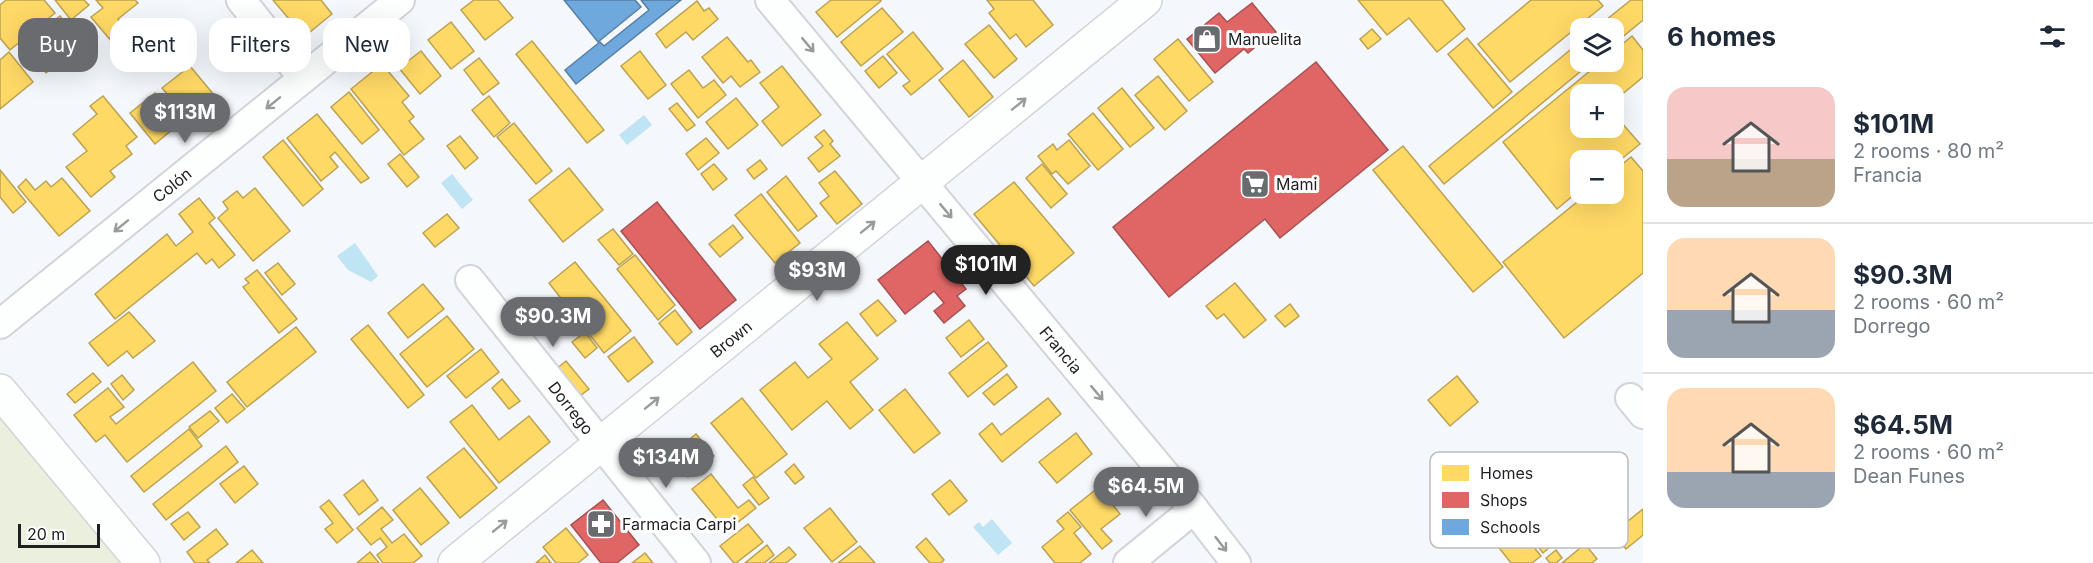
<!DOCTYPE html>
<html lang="en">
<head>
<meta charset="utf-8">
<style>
  :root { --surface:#fff; --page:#f6f6f7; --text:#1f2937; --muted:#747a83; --line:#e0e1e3; --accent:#696b6f }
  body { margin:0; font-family:Inter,sans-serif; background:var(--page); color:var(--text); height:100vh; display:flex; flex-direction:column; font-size:22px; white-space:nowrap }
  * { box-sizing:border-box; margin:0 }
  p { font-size:20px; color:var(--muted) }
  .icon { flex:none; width:33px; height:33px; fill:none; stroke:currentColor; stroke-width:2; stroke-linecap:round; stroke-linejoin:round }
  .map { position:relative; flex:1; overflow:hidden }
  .details { display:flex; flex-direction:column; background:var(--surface); width:450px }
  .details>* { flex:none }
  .guide { position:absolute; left:18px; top:18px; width:570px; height:54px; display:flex; gap:12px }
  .fabs { position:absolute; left:1570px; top:18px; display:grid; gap:12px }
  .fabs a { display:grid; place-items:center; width:54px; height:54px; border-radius:12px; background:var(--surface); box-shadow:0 6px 24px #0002; font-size:30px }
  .scale { position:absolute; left:18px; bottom:15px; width:82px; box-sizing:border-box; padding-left:6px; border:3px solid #1e2023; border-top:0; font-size:16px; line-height:21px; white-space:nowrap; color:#1e2023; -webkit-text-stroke:4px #fff; paint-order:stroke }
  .price { position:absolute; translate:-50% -51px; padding:0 14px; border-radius:21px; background:var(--accent); color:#fff; font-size:20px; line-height:39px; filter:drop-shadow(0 2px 3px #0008) }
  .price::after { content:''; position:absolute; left:50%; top:36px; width:18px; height:14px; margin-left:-9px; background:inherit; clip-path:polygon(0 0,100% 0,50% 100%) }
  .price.active { background:#222; color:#fff }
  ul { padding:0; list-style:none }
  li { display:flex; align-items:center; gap:18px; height:150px; padding:0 24px }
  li+li { border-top:2px solid var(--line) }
  li span { display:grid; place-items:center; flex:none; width:168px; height:120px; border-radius:18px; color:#555 }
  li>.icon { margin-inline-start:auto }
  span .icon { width:72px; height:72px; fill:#fffc; stroke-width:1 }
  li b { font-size:26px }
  h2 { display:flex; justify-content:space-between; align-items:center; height:72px; padding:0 24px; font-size:26px }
  .tag { padding:0 21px; border-radius:18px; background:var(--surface); box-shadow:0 6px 24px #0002; font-size:21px; line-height:54px }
  .tag.active { background:var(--accent); color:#fff }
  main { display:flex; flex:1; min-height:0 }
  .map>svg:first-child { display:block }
</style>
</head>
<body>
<main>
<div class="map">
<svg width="1643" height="563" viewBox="0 0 1643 563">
  <rect width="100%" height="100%" fill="#f4f7fb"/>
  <polygon fill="#eaf0dd" points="0,414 121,563 0,563"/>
  <g fill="#bfe4f3">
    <polygon points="644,115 652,125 627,145 619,135"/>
    <polygon points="452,174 473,200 462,209 441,183"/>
    <polygon points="355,243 378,276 371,282 348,270 337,256"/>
    <polygon points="992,519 1012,543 998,555 973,527 979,522 983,527"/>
  </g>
  <g fill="#ffd966" stroke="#bca252" stroke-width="1.5">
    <polygon points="6,0 44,0 55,13 10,50 0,38 0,5"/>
    <polygon points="55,0 84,0 89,5 71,20"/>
    <polygon points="96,0 135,0 138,3 118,19 143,48 128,61 91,17 103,8"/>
    <polygon points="273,0 321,0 332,14 304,37"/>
    <polygon points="474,0 498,0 513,18 485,40 461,10"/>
    <polygon points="831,0 880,0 881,1 837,37 816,12"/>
    <polygon points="987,0 1033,0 1053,25 1026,47 1016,34 1010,39 989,13 994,9"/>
    <polygon points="1358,0 1442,0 1465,29 1437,52 1409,18 1387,35"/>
    <polygon points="1531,0 1598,0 1603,6 1510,82 1478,44"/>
    <polygon points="1631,0 1643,0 1643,20 1614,44 1614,28 1596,28"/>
    <polygon points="697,1 704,11 709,8 718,19 693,40 686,32 666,48 656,34"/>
    <polygon points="882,8 903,32 861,66 841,42"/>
    <polygon points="60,16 82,44 46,73 34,57 54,41 44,28"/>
    <polygon points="451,22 474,51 451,69 428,40"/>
    <polygon points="989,25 1017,59 994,78 965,44"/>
    <polygon points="1372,29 1381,39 1368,49 1360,39"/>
    <polygon points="913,32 943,69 911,95 903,86 910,81 887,54"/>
    <polygon points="1632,36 1643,50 1643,77 1614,101 1614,94 1581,94 1581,128 1614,128 1614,114 1640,144 1614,165 1614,160 1581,160 1581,189 1557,209 1503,142 1601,62 1614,62 1614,51"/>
    <polygon points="727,37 748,62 751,60 760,72 740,87 731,76 723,83 702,57"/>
    <polygon points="1467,38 1512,92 1493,108 1448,54"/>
    <polygon points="1178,39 1213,82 1189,101 1154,59"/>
    <polygon points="532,41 604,130 587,143 516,54"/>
    <polygon points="1581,41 1581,62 1592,62 1444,184 1429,166"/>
    <polygon points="421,51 441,76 420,94 399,68"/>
    <polygon points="640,51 666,85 648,99 621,66"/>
    <polygon points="9,52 33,82 0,109 0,60"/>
    <polygon points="883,56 897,73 879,88 865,71"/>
    <polygon points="479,58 499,83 483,95 464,70"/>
    <polygon points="963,60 993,97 969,117 939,80"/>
    <polygon points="382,64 409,96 402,102 414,117 409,121 424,139 404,155 351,89"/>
    <polygon points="190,66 214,95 155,144 130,113 155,93 170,111 177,105 162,88"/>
    <polygon points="782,66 821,115 782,146 762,121 779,107 760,83"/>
    <polygon points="689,70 703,88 714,80 726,95 698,118 671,84"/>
    <polygon points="1158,76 1187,111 1165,130 1135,95"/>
    <polygon points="1122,88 1154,128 1130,147 1098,108"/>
    <polygon points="349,92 379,130 362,144 331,107"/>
    <polygon points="103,96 137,137 126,146 132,154 110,171 115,177 91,197 66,167 87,151 73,134 97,114 90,106"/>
    <polygon points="489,96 510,123 494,137 472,110"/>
    <polygon points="736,98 758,125 728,149 706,122"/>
    <polygon points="677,103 695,125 687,131 669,109"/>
    <polygon points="1093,113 1123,149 1098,170 1068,134"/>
    <polygon points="317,114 369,178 361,183 335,152 330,157 338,167 321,181 287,138"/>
    <polygon points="514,123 552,171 536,184 497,137"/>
    <polygon points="824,130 833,141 830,144 840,156 819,172 808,158 823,146 815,137"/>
    <polygon points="460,136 478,158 465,169 447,146"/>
    <polygon points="706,138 719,153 698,170 686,154"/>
    <polygon points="283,140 323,189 303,206 263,157"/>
    <polygon points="1069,140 1090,166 1068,184 1056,171 1052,174 1038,156 1053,144 1057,150"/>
    <polygon points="1403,146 1503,267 1473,292 1373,170"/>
    <polygon points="400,154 419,177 407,187 388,164"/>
    <polygon points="1631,157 1643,171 1643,273 1564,338 1503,262 1587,194 1614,194 1614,171"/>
    <polygon points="760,160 767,169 754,179 747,170"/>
    <polygon points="714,164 727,179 713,190 701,174"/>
    <polygon points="1042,164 1067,194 1051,208 1026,178"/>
    <polygon points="569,168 603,210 563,242 529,200"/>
    <polygon points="0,170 26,202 13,213 0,197"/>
    <polygon points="835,171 862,204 837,224 820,203 829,196 819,183"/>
    <polygon points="786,176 817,216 798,231 767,192"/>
    <polygon points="62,178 90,211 59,236 18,187 26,179 35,190 46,181 51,187"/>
    <polygon points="1014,182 1074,253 1034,286 974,214"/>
    <polygon points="255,188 290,231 253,261 218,218 228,209 223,202 237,191 243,198"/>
    <polygon points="761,194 800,243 775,263 735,215"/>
    <polygon points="199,198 215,218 209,223 235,255 219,268 212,259 206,264 197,253 115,319 95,294 167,234 176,246 193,232 179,214"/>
    <polygon points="447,214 459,228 435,247 423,233"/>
    <polygon points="733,225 743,238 720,257 709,244"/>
    <polygon points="613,229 633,254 619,265 598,240"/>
    <polygon points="635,255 675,305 658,320 617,269"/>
    <polygon points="575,262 631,331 604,353 549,283"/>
    <polygon points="278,263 295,284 282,295 265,273"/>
    <polygon points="257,270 297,319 279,333 243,287 249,283 245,279"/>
    <polygon points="1235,283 1266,320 1244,338 1224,314 1217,319 1206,306"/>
    <polygon points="423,284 444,309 408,338 388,313"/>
    <polygon points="878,300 896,321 877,336 860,314"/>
    <polygon points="1290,304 1299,316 1285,327 1275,316"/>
    <polygon points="675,310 692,332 677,345 659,323"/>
    <polygon points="129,312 155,341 133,358 127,351 108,366 89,343"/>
    <polygon points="447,316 474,349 427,387 400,354"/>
    <polygon points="969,320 984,339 961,357 946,338"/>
    <polygon points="847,322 878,359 850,382 873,410 850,429 827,401 792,430 760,390 795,362 808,378 832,359 819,344"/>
    <polygon points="368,325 424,395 408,408 351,339"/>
    <polygon points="296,327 316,352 247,407 227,382"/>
    <polygon points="585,332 597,348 585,358 572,342"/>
    <polygon points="634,337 653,362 628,382 608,357"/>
    <polygon points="988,342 1007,366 968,397 949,373"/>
    <polygon points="481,349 499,372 466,398 447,376"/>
    <polygon points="566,361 589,389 577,398 555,370"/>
    <polygon points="193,362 216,391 127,462 105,435 96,442 74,415 108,388 124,407 110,417 116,424"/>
    <polygon points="93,373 101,382 75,403 67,394"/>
    <polygon points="1007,374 1017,387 994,405 983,393"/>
    <polygon points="122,375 134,390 123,400 111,384"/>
    <polygon points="1457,376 1478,402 1450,426 1428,400"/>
    <polygon points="502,379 520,401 509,409 492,388"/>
    <polygon points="905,389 940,433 914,453 879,410"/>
    <polygon points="232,394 245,409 227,423 215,408"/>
    <polygon points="742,398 787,454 756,478 711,423"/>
    <polygon points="1048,398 1061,414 1002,462 979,434 992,423 1001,435"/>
    <polygon points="472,405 499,440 529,416 550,442 499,483 450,422"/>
    <polygon points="210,411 219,421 198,438 189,427"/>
    <polygon points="189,429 202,446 144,492 131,476"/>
    <polygon points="1076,433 1092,454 1057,483 1039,462"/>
    <polygon points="696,434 714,456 688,477 670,455"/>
    <polygon points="226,446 238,462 166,520 153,504"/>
    <polygon points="464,448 497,488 460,518 427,477"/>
    <polygon points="794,464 804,477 795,484 785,472"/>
    <polygon points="244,466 258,484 235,503 220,484"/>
    <polygon points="711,474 738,508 749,500 756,508 727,531 692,489"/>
    <polygon points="753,477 769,498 759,505 743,485"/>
    <polygon points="363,480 378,500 359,515 344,495"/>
    <polygon points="950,480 967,501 949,515 932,494"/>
    <polygon points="1099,487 1120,514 1101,529 1112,541 1102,549 1070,510"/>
    <polygon points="420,488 449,523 421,545 393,510"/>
    <polygon points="329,500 353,530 337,543 325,529 333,523 320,507"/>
    <polygon points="1537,506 1562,537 1543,553 1518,522"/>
    <polygon points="382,507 393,520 381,529 392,543 404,534 422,556 413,563 383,563 377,555 387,547 380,538 371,545 357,528"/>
    <polygon points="830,508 857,542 832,562 804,528"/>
    <polygon points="1643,509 1643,535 1626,549 1613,533"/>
    <polygon points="188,512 200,527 184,540 171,524"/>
    <polygon points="1068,512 1081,527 1074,533 1091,554 1080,563 1055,563 1042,547 1064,529 1057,521"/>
    <polygon points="1514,523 1541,556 1532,563 1511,563 1493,540"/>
    <polygon points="748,524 763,542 736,563 734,563 720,546"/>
    <polygon points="566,528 588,555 578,563 556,563 543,547"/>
    <polygon points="216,529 228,544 207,560 210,563 195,563 187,552"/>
    <polygon points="926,538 944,560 941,563 930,563 916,547"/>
    <polygon points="1585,544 1597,559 1592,563 1562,563"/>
    <polygon points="767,545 774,555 764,563 745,563"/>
    <polygon points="860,546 875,563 838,563"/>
    <polygon points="789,547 796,555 786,563 769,563"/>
    <polygon points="252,550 263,563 236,563"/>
    <polygon points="1556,550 1562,558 1556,563 1550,563 1546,558"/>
    <polygon points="370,552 379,563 357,563"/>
    <polygon points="645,553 653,563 632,563"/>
    <polygon points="545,555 551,563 536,563"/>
  </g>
  <g fill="#e06666" stroke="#a65152" stroke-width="1.5">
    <polygon points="1252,3 1276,32 1266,41 1265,39 1248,53 1244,49 1215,73 1187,39 1219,13 1227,22"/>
    <polygon points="1316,62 1388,150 1280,238 1265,219 1169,297 1113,227"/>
    <polygon points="657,202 736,300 700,329 621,231"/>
    <polygon points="928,241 966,289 957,296 965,306 944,323 934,311 944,303 934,291 905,314 878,280"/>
    <polygon points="603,500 639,545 617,563 601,563 571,525"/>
  </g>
  <g fill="#6fa8dc" stroke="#577fa4" stroke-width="1.5">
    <polygon points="564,0 635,0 641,7 598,42"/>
    <polygon points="641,0 681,0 576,84 565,70 600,42 604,46 649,10"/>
  </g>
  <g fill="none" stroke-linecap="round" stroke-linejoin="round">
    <g stroke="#d2d4d8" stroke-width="32">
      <g id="street">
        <polyline points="241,0 303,78"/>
        <polyline points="770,0 1194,509 1236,563"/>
        <polyline points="470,280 696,563"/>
        <polyline points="0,324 400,0"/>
        <polyline points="1630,398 1643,414"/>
        <polyline points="1128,563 1194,509"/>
      </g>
    </g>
    <g stroke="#d2d4d8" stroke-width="36">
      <g id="secondary">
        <polyline points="0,391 143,563"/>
        <polyline points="455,563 1145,0"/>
      </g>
    </g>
    <use href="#street" stroke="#fdfefe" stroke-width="28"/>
    <use href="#secondary" stroke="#fdfefe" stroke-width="33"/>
  </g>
  <defs><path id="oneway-shaft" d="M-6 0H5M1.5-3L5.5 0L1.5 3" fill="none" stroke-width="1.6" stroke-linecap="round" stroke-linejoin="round" transform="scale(1.5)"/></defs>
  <g stroke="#999a9b">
    <use href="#oneway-shaft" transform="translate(808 45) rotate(50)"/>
    <use href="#oneway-shaft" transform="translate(273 103) rotate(141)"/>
    <use href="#oneway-shaft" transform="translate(1019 104) rotate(-39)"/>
    <use href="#oneway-shaft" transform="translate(946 211) rotate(50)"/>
    <use href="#oneway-shaft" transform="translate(121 226) rotate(141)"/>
    <use href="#oneway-shaft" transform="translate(868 227) rotate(-39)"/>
    <use href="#oneway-shaft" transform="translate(1097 393) rotate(50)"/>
    <use href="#oneway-shaft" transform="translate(652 403) rotate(-39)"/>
    <use href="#oneway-shaft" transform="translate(500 526) rotate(-39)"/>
    <use href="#oneway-shaft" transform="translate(1221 544) rotate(52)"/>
  </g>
  <defs>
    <g id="shop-square" transform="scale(1.5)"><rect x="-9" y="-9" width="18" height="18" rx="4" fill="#696b6f" stroke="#fff"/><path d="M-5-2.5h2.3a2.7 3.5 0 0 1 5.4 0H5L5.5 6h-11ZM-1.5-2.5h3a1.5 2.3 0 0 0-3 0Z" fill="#fff"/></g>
    <g id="supermarket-square" transform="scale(1.5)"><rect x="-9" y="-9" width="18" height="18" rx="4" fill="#696b6f" stroke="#fff"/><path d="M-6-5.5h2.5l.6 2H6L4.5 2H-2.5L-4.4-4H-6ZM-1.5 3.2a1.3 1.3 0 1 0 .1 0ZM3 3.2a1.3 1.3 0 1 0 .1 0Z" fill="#fff"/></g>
    <g id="pharmacy-square" transform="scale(1.5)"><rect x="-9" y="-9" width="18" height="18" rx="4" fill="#696b6f" stroke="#fff"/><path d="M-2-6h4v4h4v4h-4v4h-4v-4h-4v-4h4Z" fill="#fff"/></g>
  </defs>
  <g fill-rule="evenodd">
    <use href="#shop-square" x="1207" y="39"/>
    <use href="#supermarket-square" x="1255" y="184"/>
    <use href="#pharmacy-square" x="601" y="524"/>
  </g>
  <g text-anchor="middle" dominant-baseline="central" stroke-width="6" stroke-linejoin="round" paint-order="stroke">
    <g font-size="16" fill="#1e2023" stroke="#fff" text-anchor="start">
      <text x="1228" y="39">Manuelita</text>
      <text x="1276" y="184">Mami</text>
      <text x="622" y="524">Farmacia Carpi</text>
    </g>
    <g font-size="16" fill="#1e2023" stroke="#fff">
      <text transform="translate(172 185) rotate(-39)">Colón</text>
      <text transform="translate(731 339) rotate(-39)">Brown</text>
      <text transform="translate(1061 350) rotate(50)">Francia</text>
      <text transform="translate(571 408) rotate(52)">Dorrego</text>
    </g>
  </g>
  <rect x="1430" y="452" width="198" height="96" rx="9" fill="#fff" stroke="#bcbcbd" stroke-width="1.5"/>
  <rect x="1442" y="465" width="27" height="16" fill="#ffd966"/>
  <rect x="1442" y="492" width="27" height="16" fill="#e06666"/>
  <rect x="1442" y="519" width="27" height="16" fill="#6fa8dc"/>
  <g font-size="16" fill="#1e2023">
    <text x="1480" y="479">Homes</text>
    <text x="1480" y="506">Shops</text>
    <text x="1480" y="533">Schools</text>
  </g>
</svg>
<div class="fabs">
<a><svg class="icon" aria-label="layers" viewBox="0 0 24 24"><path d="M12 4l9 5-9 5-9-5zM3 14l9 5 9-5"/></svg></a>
<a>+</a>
<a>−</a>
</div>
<div class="scale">20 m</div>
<b class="price" style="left:185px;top:144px">$113M</b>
<b class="price active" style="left:986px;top:296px">$101M</b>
<b class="price" style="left:817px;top:302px">$93M</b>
<b class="price" style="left:553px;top:348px">$90.3M</b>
<b class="price" style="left:666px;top:489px">$134M</b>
<b class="price" style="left:1146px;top:518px">$64.5M</b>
<div class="guide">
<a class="tag active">Buy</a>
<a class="tag">Rent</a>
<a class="tag">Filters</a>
<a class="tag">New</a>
</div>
</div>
<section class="details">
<h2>6 homes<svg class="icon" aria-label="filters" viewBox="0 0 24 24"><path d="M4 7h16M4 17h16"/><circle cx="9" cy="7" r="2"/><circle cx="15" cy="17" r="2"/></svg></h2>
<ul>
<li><span style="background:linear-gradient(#f6c9c9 60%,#b9a48a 0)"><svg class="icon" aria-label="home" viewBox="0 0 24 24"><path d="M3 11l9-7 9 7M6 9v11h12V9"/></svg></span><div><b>$101M</b><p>2 rooms · 80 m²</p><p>Francia</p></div></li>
<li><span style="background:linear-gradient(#ffd9b3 60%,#9aa5b1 0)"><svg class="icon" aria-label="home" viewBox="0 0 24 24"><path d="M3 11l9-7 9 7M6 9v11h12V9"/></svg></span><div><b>$90.3M</b><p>2 rooms · 60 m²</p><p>Dorrego</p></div></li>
<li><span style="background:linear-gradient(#ffd9b3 70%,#9aa5b1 0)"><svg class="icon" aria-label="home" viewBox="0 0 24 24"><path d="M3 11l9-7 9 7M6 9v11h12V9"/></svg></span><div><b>$64.5M</b><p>2 rooms · 60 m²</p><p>Dean Funes</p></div></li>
</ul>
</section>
</main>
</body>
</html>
